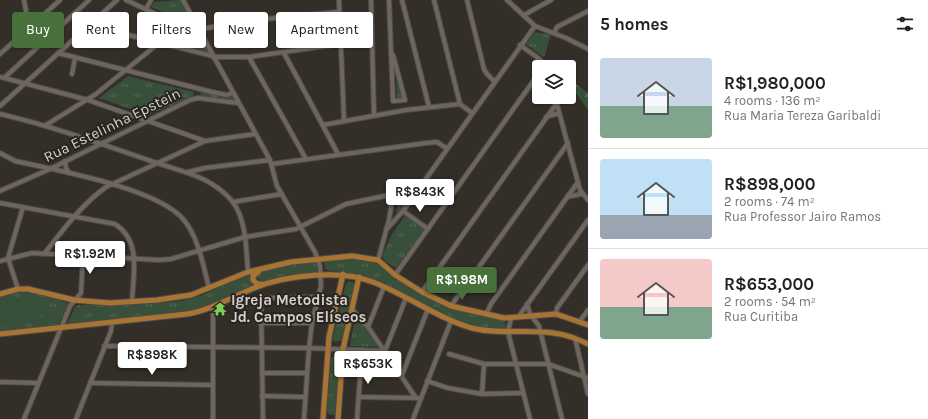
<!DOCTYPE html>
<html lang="en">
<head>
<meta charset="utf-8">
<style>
  :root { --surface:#fff; --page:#f2f2f2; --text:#202124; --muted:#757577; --line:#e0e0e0; --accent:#48703a }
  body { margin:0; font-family:Karla,sans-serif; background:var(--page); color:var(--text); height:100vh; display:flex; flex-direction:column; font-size:15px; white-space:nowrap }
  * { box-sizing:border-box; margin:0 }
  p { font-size:13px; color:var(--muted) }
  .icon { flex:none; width:22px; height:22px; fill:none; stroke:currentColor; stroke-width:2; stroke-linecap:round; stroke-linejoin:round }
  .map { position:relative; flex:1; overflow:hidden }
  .panel { display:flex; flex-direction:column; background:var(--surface); width:340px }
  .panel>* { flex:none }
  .guide { position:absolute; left:12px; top:12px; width:380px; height:36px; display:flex; gap:8px }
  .tools { position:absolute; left:532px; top:60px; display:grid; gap:8px }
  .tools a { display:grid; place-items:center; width:44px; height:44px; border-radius:4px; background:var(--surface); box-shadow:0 1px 3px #0004; font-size:20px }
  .price { position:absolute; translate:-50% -34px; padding:0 9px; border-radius:4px; background:#fff; color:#222; font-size:13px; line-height:26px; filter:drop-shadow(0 1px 2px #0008) }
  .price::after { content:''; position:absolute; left:50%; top:24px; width:12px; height:9px; margin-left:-6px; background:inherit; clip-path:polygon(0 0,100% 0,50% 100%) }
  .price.on { background:var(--accent); color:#fff }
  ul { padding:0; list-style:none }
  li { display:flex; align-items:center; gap:12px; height:100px; padding:0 12px }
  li+li { border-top:1px solid var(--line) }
  li span { display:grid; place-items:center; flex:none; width:112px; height:80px; border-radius:4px; color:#555 }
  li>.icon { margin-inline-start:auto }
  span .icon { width:48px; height:48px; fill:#fffc; stroke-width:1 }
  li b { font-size:17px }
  h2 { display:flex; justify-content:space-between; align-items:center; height:48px; padding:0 12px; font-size:17px }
  .pill { padding:0 14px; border-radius:4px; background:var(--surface); box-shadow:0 1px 3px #0004; font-size:14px; line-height:36px }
  .pill.on { background:var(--accent); color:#fff }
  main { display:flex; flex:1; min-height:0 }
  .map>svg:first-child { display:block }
</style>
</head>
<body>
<main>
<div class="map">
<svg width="588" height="419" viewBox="0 0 588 419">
  <defs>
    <pattern id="forest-firs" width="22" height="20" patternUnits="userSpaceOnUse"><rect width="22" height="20" fill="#384f39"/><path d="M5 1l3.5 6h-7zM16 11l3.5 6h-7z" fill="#546754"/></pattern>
    <pattern id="park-tufts" width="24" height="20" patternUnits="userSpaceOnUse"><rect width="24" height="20" fill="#384f39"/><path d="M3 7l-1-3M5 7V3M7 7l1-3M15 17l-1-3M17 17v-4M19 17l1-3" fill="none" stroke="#546754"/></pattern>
  </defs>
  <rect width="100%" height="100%" fill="#342e29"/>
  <g fill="url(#forest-firs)">
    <polygon points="573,82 588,93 588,110 576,93"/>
    <polygon points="200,90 234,97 234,101 201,97"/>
  </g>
  <g fill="url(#park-tufts)">
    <polygon points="180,0 194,25 191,26 187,22 151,7 154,2"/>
    <polygon points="193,32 196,32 209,52 172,43"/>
    <polygon points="535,32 551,35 544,57 526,44"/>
    <polygon points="396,70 405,99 397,100"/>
    <polygon points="128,76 194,92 193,97 148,115 99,98"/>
    <polygon points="411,196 396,215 399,198"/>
    <polygon points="405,216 425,229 396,268 385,261 382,256 392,234"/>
    <path d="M344 257 377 261 451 307 487 317 504 319 506 327 503 329C449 328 412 292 363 275 354 272 328 272 325 269L324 261Z"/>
    <polygon points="317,261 319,271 317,273 265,282 256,278 255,276 257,272"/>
    <polygon points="251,273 251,280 255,285 214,304 189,313 66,326 75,307 78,305 133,305 181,301 200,296"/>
    <polygon points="349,281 356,284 343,340 335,342 332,340 346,284"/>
    <polygon points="21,291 30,291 68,303 58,326 0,332 0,297"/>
    <polygon points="355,317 360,317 380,347 350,346"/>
    <polygon points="337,355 341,358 336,414 334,415 329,414 327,411 331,359 332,357"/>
  </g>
  <g fill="#384f39">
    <polygon points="203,297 205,307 185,311 183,302"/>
    <polygon points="33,299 36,322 0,327 0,304"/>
    <polygon points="37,304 44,304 46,316 38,316"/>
  </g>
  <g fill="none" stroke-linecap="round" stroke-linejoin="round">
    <g stroke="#4f4b46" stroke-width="6">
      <g id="minor">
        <polyline points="24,0 29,28"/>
        <polyline points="126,0 181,26 187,31"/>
        <polyline points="183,0 270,160 277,186 315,252 320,266 321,286 312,323 309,348 304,419"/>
        <polyline points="339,0 344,120"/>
        <polyline points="371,0 374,115"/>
        <polyline points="389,0 393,101 405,100 393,55"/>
        <polyline points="402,0 429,107"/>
        <polyline points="434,0 460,104 472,113"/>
        <polyline points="467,0 484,69 487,74 494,81"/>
        <polyline points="507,0 535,26 566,38 588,49"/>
        <polyline points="146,9 151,0"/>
        <polyline points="524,15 551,0"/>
        <polyline points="88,25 209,55 214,57 249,57 340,44"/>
        <polyline points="554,33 557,27 588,11"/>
        <polyline points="520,45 538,58 547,67"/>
        <polyline points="58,53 212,92 227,95 232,93"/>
        <polyline points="284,53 338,154"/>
        <polyline points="0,54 60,0"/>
        <polyline points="249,57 306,159"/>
        <polyline points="72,74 75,58"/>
        <polyline points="0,77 88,100 205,141"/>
        <polyline points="4,78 89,0"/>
        <polyline points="555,97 580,190 588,200"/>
        <polyline points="0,106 117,0"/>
        <path d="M0 114C51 126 99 143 148 160 179 171 210 175 232 201 247 220 246 250 248 272"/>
        <polyline points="546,117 559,113"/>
        <polyline points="46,125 96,94 159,43 187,31 265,19 339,12"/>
        <polyline points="323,125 406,110 460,104"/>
        <path d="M0 153 15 161C55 170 158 188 184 220 199 239 203 265 209 288"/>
        <polyline points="65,161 66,168 69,173"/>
        <polyline points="272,164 426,143 437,142 446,148"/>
        <polyline points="188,172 205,168 270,160"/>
        <polyline points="0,191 50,169 190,100 198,98 238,103"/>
        <polyline points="567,197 581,194"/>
        <polyline points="233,202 282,194"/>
        <path d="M0 203 115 224C142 241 133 275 132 302"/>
        <polyline points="403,211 428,229"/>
        <polyline points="386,230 403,211 535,26"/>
        <path d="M44 254C63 230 82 204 106 187L205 141 255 134"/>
        <polyline points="378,260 389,220 393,195"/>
        <polyline points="0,261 32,253 159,260 171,259 245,237 296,229 346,204 418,189"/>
        <polyline points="395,275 539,73"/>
        <polyline points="18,289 8,258 23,207"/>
        <polyline points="422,292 557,103"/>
        <polyline points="527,304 530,314 539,326 562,419"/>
        <polyline points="451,306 568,143"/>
        <polyline points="351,308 368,327 416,398"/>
        <polyline points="486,314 491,304 578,182"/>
        <polyline points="556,314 557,308 588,265"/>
        <polyline points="519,316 588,220"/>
        <polyline points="511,318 508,332 530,419"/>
        <polyline points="580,321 588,310"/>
        <polyline points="260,323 312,323"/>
        <polyline points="368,327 384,287"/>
        <polyline points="575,338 588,394"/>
        <polyline points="104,346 309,348 385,351 406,298"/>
        <polyline points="449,354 484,364 548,364 588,378"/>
        <polyline points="262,373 307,373"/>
        <polyline points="360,374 402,375 428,309"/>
        <polyline points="427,381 448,388 482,394 523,393"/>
        <polyline points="0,382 38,383"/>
        <polyline points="90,383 213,385"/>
        <polyline points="482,394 484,364"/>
        <polyline points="262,396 305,397"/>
        <polyline points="359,397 418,398"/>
        <polyline points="24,419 70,306 81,293 83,256"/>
        <polyline points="76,419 111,331 112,322"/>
        <polyline points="213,419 213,307"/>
        <polyline points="263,419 261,298 318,297"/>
        <polyline points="357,419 362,350"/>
        <polyline points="413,419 451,321"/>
      </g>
    </g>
    <g stroke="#4f4b46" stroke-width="7">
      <g id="major">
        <polyline points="259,271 253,276 253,280 257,284 261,284"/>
        <polyline points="0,294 18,289 28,289 74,300 110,303 157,300 191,295 248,272 291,262 352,256 378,260 395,275 422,292 451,306 504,318 556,314 588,325"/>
        <path d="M0 334 187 314C211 310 232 297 254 288 286 275 341 269 373 282 407 295 437 318 472 328 499 335 526 329 553 333 566 334 577 339 588 344"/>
        <polyline points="323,419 329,337 343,274"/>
        <polyline points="338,419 343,349 359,277"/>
      </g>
    </g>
    <use href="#minor" stroke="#6c665f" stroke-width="4"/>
    <use href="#major" stroke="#a77434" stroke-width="5"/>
  </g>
  <defs>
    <g id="temple-bare" transform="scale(1.08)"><path d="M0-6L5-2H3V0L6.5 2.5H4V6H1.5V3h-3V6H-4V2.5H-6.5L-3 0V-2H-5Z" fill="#7ad156" stroke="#2a251f" stroke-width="2.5" paint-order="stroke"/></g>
  </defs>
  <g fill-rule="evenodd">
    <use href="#temple-bare" x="220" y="309"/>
  </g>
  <g text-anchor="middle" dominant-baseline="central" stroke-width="4" stroke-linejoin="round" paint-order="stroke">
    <g font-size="15" fill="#d4d1cd" stroke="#2a251f">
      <text transform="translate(112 125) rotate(-26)">Rua Estelinha Epstein</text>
    </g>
    <g font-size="15" font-weight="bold" fill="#d4d1cd" stroke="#2a251f" text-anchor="start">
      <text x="231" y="300">Igreja Metodista<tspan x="231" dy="17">Jd. Campos Elíseos</tspan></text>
    </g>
  </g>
</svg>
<div class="tools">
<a><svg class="icon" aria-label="layers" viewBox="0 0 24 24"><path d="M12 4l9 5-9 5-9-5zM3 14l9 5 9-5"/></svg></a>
</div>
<b class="price" style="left:420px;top:213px">R$843K</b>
<b class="price" style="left:90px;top:275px">R$1.92M</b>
<b class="price on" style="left:462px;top:301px">R$1.98M</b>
<b class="price" style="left:152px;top:376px">R$898K</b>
<b class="price" style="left:368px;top:385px">R$653K</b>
<div class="guide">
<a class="pill on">Buy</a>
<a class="pill">Rent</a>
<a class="pill">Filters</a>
<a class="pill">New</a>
<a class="pill">Apartment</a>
</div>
</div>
<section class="panel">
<h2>5 homes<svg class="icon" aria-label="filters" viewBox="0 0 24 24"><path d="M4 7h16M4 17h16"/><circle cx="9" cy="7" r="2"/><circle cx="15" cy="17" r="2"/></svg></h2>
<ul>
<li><span style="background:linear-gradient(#c9d6e8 60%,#7fa58c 0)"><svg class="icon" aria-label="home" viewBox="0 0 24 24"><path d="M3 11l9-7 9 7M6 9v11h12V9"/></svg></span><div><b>R$1,980,000</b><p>4 rooms · 136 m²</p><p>Rua Maria Tereza Garibaldi</p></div></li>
<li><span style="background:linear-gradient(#bfe0f5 70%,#9aa5b1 0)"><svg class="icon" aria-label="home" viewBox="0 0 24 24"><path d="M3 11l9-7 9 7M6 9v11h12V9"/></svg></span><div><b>R$898,000</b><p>2 rooms · 74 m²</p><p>Rua Professor Jairo Ramos</p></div></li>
<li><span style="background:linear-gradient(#f6c9c9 60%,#7fa58c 0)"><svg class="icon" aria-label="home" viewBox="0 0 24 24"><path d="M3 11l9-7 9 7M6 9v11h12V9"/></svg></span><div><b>R$653,000</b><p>2 rooms · 54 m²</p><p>Rua Curitiba</p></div></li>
</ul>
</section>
</main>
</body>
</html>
